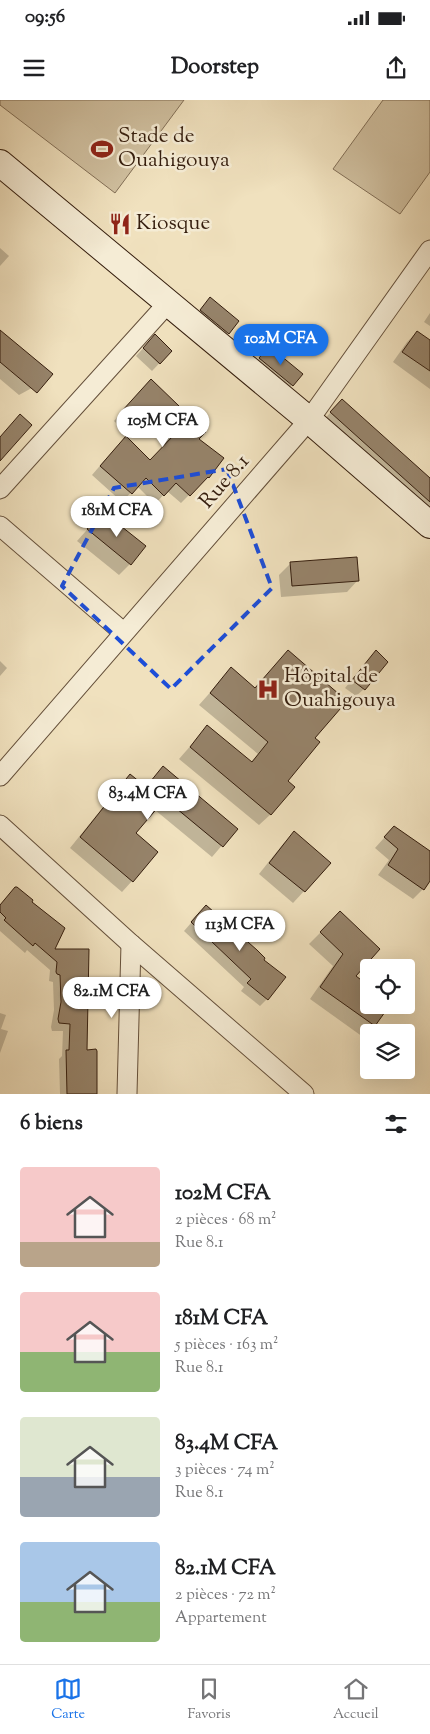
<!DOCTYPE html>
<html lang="fr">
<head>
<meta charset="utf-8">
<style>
  :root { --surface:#fff; --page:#f2f2f2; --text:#202124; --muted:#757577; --line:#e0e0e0; --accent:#1a73e8 }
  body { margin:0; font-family:"Sorts Mill Goudy",serif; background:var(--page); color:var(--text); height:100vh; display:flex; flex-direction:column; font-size:19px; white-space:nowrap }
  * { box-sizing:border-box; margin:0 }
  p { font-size:16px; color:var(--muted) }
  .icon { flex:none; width:28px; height:28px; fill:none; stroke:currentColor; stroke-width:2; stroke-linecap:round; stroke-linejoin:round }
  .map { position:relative; height:994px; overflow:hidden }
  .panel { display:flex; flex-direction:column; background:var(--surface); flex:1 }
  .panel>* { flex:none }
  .fabs { position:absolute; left:360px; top:859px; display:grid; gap:10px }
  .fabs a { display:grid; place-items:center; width:55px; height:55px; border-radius:5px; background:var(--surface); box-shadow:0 5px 20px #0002; font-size:25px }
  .price { position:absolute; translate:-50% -42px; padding:0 11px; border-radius:18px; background:#fff; color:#222; font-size:16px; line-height:32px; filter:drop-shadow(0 1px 2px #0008) }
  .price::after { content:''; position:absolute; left:50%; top:30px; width:15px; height:11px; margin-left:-8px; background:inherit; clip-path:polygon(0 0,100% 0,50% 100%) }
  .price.on { background:var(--accent); color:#fff }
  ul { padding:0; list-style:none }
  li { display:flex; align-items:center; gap:15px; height:125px; padding:0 20px }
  li span { display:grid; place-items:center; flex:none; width:140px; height:100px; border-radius:5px; color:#555 }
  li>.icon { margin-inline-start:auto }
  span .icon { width:60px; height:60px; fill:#fffc; stroke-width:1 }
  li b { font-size:21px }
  h2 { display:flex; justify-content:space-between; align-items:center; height:60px; padding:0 20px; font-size:21px }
  .status { display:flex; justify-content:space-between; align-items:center; height:35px; padding:0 25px; background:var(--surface); direction:ltr }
  .status svg { height:14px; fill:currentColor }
  header { display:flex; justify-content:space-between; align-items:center; height:65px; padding:0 20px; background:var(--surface); font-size:22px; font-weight:700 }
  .tab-bar { display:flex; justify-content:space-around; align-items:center; height:70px; border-top:1px solid var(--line); background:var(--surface); font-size:14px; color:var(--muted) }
  .tab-bar a { display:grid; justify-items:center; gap:2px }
  .tab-bar .on { color:var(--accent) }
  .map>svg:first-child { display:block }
</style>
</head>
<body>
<div class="status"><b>09:56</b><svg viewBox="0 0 49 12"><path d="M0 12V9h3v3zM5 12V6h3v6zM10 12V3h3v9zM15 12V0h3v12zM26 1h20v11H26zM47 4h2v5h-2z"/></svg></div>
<header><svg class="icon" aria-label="menu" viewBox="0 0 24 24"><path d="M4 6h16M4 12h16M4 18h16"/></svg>Doorstep<svg class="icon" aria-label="share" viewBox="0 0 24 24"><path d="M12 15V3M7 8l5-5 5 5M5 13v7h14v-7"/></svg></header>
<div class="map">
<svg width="430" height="994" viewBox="0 0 430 994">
  <rect width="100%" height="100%" fill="#f0e1be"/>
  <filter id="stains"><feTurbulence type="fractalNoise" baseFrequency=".004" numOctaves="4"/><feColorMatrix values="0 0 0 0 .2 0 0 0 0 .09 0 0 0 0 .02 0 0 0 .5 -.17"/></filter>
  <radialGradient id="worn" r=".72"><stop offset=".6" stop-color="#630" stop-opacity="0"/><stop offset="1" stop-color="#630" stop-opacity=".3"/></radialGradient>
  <g fill="#d0c0a0" stroke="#826f57">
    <polygon points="0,0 184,0 115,93 0,5"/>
    <polygon points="383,0 430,0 430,72 400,114 333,69"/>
  </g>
  <g fill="#0003">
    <polygon points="0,148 9,156 0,166"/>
    <polygon points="203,206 228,233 221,241 194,218"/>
    <polygon points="430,213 430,226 424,222"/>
    <polygon points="0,231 41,283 19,295 0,279"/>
    <polygon points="417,232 430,241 430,289 393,262 407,242"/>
    <polygon points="147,244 171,251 152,271 136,256"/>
    <polygon points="269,247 292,285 284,292 252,266"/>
    <polygon points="143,289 198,339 189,395 181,403 167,391 155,404 137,386 122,402 92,375 117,346 150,362 165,345 145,325 132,338 114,321"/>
    <polygon points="342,300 430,379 430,423 319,325"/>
    <polygon points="102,413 130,464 119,475 77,441"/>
    <polygon points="291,463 358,480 347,492 281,497 279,475"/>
    <polygon points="369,560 364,589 356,596 345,588"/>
    <polygon points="0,561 7,568 0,576"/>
    <polygon points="231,569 313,638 286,682 271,714 259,725 179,659 207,627 250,663 258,654 199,605"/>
    <polygon points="163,668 236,729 212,757 155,710 134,733 132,781 122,792 70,748 120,686 130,675 145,688"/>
    <polygon points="394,727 430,753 430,779 423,789 413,799 378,775 389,760 375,748"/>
    <polygon points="294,733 330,763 293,803 259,774 283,744"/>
    <polygon points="17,789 63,828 53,850 87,850 85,951 96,994 60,994 59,959 62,956 63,931 52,931 51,927 54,910 53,882 49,881 50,870 27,850 25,853 0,831 0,805"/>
    <polygon points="198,815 267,899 260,906 241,891 244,887 184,831"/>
    <polygon points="329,824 369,905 389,905 374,926 363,937 310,899 333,866 309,844"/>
    <polygon points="0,913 6,915 1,929 8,931 0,953"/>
  </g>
  <g fill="#96836a" stroke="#351e0e">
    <polygon points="210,197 239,221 229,234 200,210"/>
    <polygon points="0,230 53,274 37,293 0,262"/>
    <polygon points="417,231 430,240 430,271 402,252"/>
    <polygon points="155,234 172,251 160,264 143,248"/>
    <polygon points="269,246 303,274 293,286 259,258"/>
    <polygon points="151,279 206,332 199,339 224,358 209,378 208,377 190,396 176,383 164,396 146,378 132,394 100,366 126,336 150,360 173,336 153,317 142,330 122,311"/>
    <polygon points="342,299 430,378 430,402 330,312"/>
    <polygon points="20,314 32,325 0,361 0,337"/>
    <polygon points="102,411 146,446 131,465 87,429"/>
    <polygon points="357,457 359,481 292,486 290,462"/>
    <polygon points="288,550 347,601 315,638 320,642 288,681 295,687 271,715 190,647 207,625 252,662 268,642 210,593 231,567 255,588"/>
    <polygon points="376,550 388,562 365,590 352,580"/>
    <polygon points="163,666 238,729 223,747 165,699 136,733 158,752 133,782 80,737 130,674 146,687"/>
    <polygon points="394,726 430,751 430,781 424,790 388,765 398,749 384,737"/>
    <polygon points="294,731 331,763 305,792 269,763"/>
    <polygon points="15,787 17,787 33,800 32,802 65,828 55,849 89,849 87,950 96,949 97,951 97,994 67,994 66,950 69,950 70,924 59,923 58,919 61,902 60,875 57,874 56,872 57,862 35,843 33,846 4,820 6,818 0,812 0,805"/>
    <polygon points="206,805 257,850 265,858 264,860 286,877 268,900 247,883 251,879 191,822"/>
    <polygon points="340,811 380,849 356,876 369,886 369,905 390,905 375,926 320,887 343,854 320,832"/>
  </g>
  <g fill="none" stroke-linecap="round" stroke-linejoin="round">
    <g stroke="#644f3a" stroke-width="21">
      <g id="street">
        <polyline points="0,389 168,203"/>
        <polyline points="0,426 123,532"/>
        <polyline points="0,676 309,320 430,150"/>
        <polyline points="0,725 131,844 304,994"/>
        <polyline points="127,994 131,844"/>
      </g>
    </g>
    <g stroke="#351e0e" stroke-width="28">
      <polyline id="secondary" points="0,63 309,320 430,425"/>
    </g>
    <use href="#street" stroke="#f5ecd5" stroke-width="19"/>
    <use href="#secondary" stroke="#f5ecd5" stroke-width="26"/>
  </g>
  <path fill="none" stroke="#1d4ed8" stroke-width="4" stroke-dasharray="10 6" stroke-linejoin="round" d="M227 369 272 488 171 589 62 486 114 388Z"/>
  <defs>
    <g id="stadium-bare" transform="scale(1.725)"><path d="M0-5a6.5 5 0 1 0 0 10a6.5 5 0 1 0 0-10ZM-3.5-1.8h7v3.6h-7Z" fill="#8f2418" stroke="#f5ecd5" stroke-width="2.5" paint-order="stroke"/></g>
    <g id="restaurant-bare" transform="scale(1.725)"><path d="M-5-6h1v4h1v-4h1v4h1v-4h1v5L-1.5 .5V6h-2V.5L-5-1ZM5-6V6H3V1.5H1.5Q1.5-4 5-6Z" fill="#8f2418" stroke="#f5ecd5" stroke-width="2.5" paint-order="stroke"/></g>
    <g id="hospital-bare" transform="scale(1.725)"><path d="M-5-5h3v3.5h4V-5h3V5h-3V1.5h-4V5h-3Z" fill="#8f2418" stroke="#f5ecd5" stroke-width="2.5" paint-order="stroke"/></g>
  </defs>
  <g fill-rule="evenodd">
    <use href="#stadium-bare" x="102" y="49"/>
    <use href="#restaurant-bare" x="120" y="124"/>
    <use href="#hospital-bare" x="268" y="589"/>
  </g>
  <g text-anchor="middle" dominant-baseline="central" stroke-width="5" stroke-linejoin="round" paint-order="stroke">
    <g font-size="21" fill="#351e0e" stroke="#f5ecd5" text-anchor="start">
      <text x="118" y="37">Stade de<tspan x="118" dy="24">Ouahigouya</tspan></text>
      <text x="136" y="124">Kiosque</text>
      <text x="284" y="577">Hôpital de<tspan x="284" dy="24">Ouahigouya</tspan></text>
    </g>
    <g font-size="21" fill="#351e0e" stroke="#f5ecd5">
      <text transform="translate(225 382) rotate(-49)">Rue 8.1</text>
    </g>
  </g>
  <rect width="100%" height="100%" filter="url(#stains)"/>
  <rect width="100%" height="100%" fill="url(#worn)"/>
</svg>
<div class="fabs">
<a><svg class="icon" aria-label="locate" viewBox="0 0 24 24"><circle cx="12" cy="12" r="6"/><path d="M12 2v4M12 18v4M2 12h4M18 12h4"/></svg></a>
<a><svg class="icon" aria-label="layers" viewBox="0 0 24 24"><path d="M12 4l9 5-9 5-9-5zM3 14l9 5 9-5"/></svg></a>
</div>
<b class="price on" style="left:281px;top:266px">102M CFA</b>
<b class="price" style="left:163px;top:348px">105M CFA</b>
<b class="price" style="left:117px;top:438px">181M CFA</b>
<b class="price" style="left:148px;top:721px">83.4M CFA</b>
<b class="price" style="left:240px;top:852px">113M CFA</b>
<b class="price" style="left:112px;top:919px">82.1M CFA</b>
</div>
<section class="panel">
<h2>6 biens<svg class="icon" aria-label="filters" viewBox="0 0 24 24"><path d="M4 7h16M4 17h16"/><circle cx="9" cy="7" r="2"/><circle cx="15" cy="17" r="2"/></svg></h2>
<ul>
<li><span style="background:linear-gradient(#f6c9c9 75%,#b9a48a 0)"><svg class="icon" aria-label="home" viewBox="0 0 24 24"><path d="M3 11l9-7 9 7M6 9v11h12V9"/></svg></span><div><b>102M CFA</b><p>2 pièces · 68 m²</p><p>Rue 8.1</p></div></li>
<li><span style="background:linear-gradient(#f6c9c9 60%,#8fb573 0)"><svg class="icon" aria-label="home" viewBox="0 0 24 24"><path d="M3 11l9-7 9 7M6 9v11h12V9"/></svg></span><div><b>181M CFA</b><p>5 pièces · 163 m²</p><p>Rue 8.1</p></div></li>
<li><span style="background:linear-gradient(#dfe7d0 60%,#9aa5b1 0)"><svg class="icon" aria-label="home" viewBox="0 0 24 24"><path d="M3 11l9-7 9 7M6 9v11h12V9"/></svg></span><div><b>83.4M CFA</b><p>3 pièces · 74 m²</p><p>Rue 8.1</p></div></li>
<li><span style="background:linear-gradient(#a9c7e8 60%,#8fb573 0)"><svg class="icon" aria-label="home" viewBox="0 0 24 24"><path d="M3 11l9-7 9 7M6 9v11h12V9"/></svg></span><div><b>82.1M CFA</b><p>2 pièces · 72 m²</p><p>Appartement</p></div></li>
</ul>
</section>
<nav class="tab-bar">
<a class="on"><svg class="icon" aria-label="map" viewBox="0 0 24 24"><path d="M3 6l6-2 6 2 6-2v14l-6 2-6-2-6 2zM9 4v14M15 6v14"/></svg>Carte</a>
<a><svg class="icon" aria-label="saved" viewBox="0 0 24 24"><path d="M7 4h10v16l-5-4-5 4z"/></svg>Favoris</a>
<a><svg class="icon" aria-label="home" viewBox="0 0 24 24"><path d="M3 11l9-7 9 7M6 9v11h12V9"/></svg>Accueil</a>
</nav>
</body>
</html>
